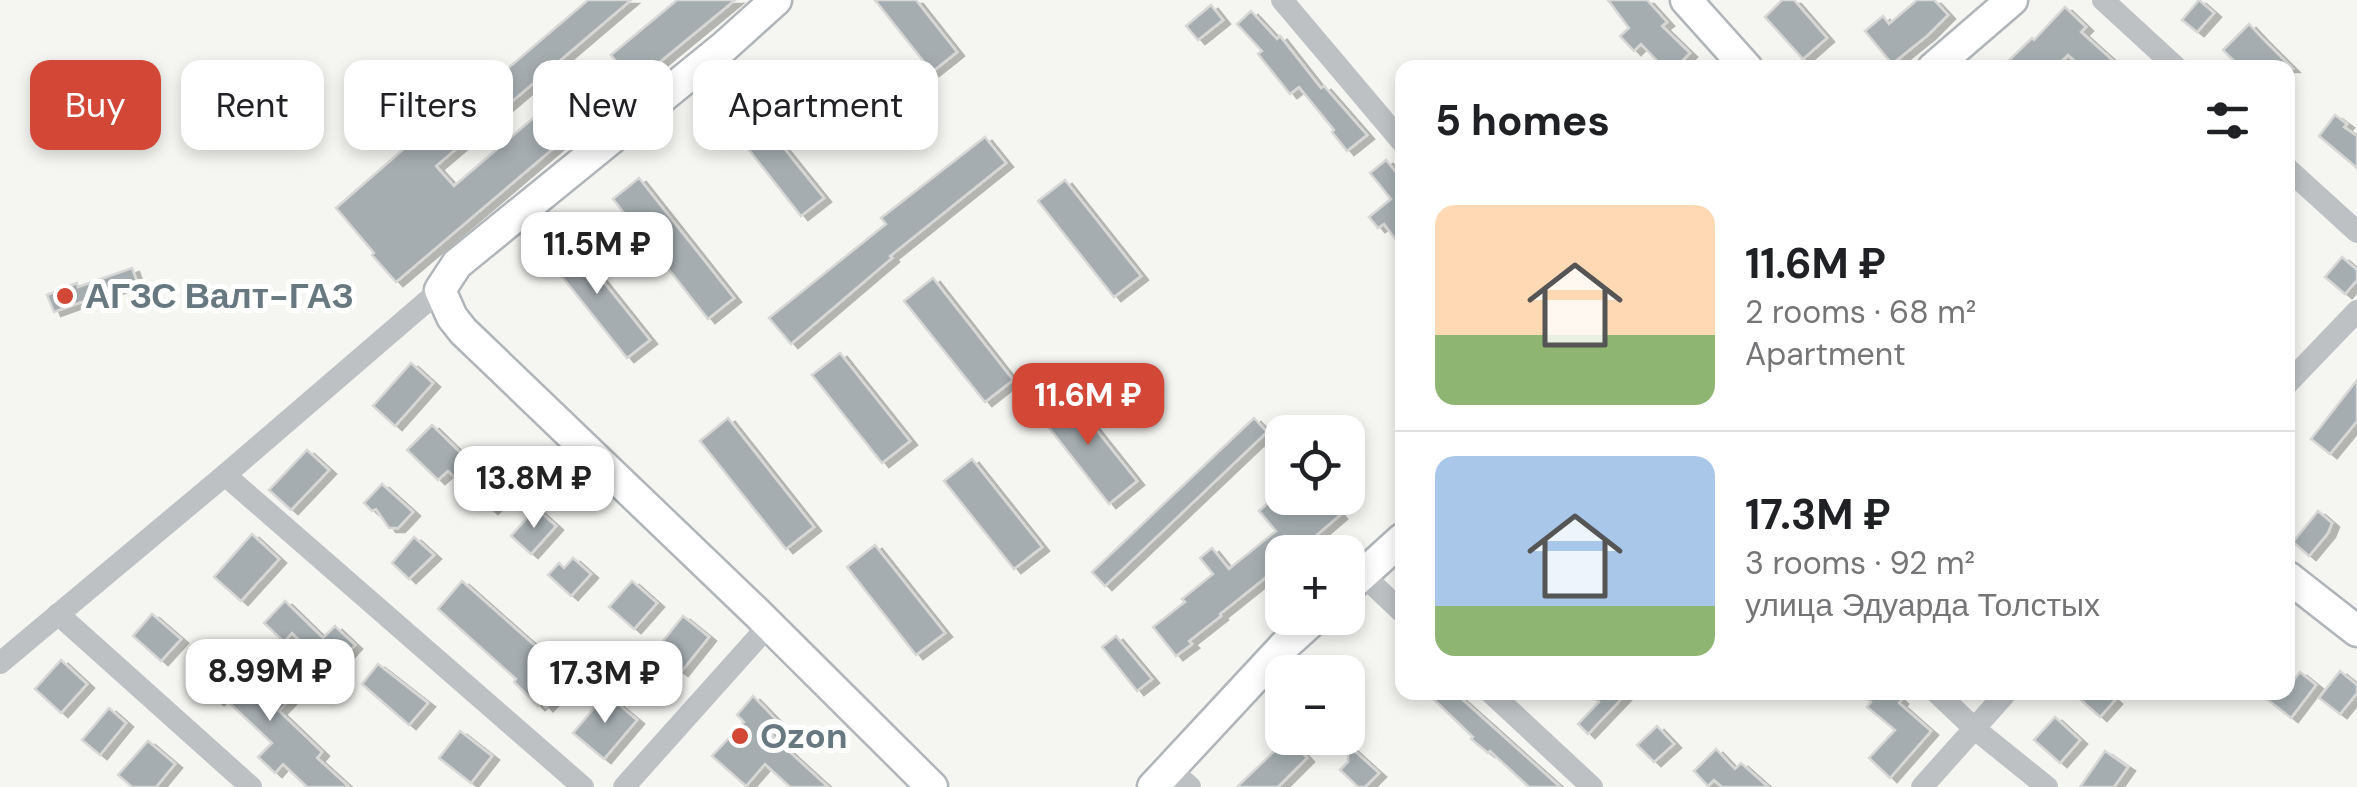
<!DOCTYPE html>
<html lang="en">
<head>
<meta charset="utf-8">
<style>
  :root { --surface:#fff; --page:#f6f6f6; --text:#202124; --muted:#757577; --line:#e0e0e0; --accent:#d24736 }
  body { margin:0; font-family:"DM Sans",sans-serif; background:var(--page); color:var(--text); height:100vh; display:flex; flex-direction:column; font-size:38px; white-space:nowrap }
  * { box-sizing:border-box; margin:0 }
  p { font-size:32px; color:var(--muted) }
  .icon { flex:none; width:55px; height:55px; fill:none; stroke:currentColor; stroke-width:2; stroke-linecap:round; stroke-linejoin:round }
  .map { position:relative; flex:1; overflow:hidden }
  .side { position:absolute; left:1395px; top:60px; width:900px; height:640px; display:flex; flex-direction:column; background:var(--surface); border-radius:20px; box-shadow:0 5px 15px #0003 }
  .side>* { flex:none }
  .top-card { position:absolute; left:30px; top:60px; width:950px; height:90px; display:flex; gap:20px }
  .buttons { position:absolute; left:1265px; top:415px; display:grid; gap:20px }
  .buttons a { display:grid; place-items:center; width:100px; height:100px; border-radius:20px; background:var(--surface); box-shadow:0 5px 15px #0003; font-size:50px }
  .price { position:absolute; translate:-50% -85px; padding:0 22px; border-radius:20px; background:#fff; color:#222; font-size:32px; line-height:65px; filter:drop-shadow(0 2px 5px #0008) }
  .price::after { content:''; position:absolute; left:50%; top:60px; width:30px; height:22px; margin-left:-15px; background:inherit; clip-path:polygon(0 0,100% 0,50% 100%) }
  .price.active { background:var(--accent); color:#fff }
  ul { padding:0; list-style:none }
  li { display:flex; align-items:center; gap:30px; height:250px; padding:0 40px }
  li+li { border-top:2px solid var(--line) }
  li span { display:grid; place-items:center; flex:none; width:280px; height:200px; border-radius:20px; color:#555 }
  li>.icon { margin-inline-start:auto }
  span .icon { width:120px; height:120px; fill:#fffc; stroke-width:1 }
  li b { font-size:42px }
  h2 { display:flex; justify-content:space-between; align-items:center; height:120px; padding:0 40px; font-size:42px }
  .pill { padding:0 35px; border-radius:20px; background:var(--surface); box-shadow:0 5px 15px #0003; font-size:35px; line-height:90px }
  .pill.active { background:var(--accent); color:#fff }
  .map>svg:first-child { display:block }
</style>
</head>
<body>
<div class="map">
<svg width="2357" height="787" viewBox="0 0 2357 787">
  <defs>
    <filter id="shadow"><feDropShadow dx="7" dy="4" stdDeviation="0" flood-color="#0004"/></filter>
  </defs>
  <rect width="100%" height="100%" fill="#f5f5f2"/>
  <g fill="#a5adb1" stroke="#d7d7d5" stroke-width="2.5" filter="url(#shadow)">
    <polygon points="588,0 631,0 436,166 454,186 538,114 550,127 622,68 611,55 677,0 735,0 570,136 569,135 396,282 372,255 374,253 336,208 494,70 499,76"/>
    <polygon points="875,0 916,0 957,52 932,72"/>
    <polygon points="1608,0 1647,0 1667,22 1662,26 1690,53 1675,68 1664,68 1641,44 1634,51 1620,36 1629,28"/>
    <polygon points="1782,0 1794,0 1827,38 1803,59 1765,17"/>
    <polygon points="1917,0 1934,0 1948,15 1928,35 1892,64 1865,31 1883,16 1889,24"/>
    <polygon points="2199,0 2214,13 2197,32 2182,20"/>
    <polygon points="1211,5 1223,20 1198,40 1186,26"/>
    <polygon points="2065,7 2086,27 2081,32 2121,68 2083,68 2068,55 2055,68 2001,68 2032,38 2034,40"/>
    <polygon points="1251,11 1277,39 1280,36 1321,88 1324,86 1367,135 1347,151 1332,132 1334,130 1299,87 1290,94 1258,54 1262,51 1237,24"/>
    <polygon points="2249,24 2264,40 2292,68 2241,68 2223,50"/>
    <polygon points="742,96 824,198 801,216 720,113"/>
    <polygon points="2335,115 2347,124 2344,127 2357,136 2357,168 2319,136"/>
    <polygon points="985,137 1006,163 890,256 892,258 791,344 769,318 886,224 881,218"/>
    <polygon points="1386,160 1402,180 1402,248 1384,224 1378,228 1369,217 1391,199 1370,173"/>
    <polygon points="639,178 734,298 708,319 613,199"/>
    <polygon points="1065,180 1141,276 1114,297 1038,201"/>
    <polygon points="567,236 650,340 627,358 544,254"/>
    <polygon points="2342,257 2357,270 2357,280 2345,294 2325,277"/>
    <polygon points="132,268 137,282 54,312 47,295 77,283 78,287"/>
    <polygon points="933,278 1013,380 985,402 904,301"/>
    <polygon points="840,353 910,441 882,463 812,375"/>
    <polygon points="411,363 433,383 395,426 373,406"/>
    <polygon points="2357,380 2357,421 2330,454 2311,439"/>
    <polygon points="1067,393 1137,481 1109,504 1039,415"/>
    <polygon points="728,418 814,527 786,549 700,441"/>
    <polygon points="1254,418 1267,432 1105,586 1092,572"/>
    <polygon points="432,425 479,471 490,458 517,482 491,510 448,471 438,480 407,450"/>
    <polygon points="307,450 329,470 291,510 269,490"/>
    <polygon points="972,459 1042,547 1014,569 944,481"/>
    <polygon points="382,484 413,512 398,528 389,528 376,509 372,511 364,503"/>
    <polygon points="1276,496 1288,510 1303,498 1326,498 1340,515 1297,552 1269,552 1280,566 1220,614 1221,616 1189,641 1192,644 1176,656 1153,627 1185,602 1182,599 1213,574 1200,558 1212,548 1229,569 1276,531 1259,511"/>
    <polygon points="536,508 556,526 531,554 511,536"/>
    <polygon points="2318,511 2332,523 2328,533 2309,556 2293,542"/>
    <polygon points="252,534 279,559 241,601 214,577"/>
    <polygon points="414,537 434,555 409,579 392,563"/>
    <polygon points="875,545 945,633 916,655 847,567"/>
    <polygon points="573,558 591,574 571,596 548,575 559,563 564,568"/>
    <polygon points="462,581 542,652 546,648 566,666 564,669 574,678 546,707 542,702 538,706 514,682 516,679 438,609"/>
    <polygon points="632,581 657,603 634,629 609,607"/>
    <polygon points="285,601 323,638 335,626 355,645 331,671 292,633 284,642 264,623"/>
    <polygon points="152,614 181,639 161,661 133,636"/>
    <polygon points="683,616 709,637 681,672 655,651"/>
    <polygon points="1116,636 1152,679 1137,691 1102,647"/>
    <polygon points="61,660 87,684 61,713 35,689"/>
    <polygon points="209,660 221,671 226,664 256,688 267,676 291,698 279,711 322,752 317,758 349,787 307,787 283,764 275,773 258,757 272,743 222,696 217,701 192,681"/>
    <polygon points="378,664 428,703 409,725 362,684"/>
    <polygon points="2340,671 2357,685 2357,693 2340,714 2319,698"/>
    <polygon points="2300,672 2316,685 2291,718 2258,692 2288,692 2288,688"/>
    <polygon points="1426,692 1454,692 1560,787 1529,787 1490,751 1488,753 1471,739 1473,737"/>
    <polygon points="1589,692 1628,692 1588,734 1578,724 1599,702"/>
    <polygon points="1861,692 1892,692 1901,700 1899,703 1931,731 1890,778 1869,758 1895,730 1867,707 1871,702"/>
    <polygon points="2072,692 2106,692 2115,700 2100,717"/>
    <polygon points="606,694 637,720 604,759 573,733"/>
    <polygon points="753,696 781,725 771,735 828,787 790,787 765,764 746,786 712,756 744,722 737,715"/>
    <polygon points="109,708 126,723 100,755 82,740"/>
    <polygon points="2055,717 2080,740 2060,763 2034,740"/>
    <polygon points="1657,726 1674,744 1654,762 1637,745"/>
    <polygon points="460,731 492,756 471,783 439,758"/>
    <polygon points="1288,738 1307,758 1278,787 1237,787"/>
    <polygon points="148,741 175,764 156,787 132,787 118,775"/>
    <polygon points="1348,745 1379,773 1365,787 1358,787 1340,770 1348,762"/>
    <polygon points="1716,749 1735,769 1741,763 1768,787 1722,787 1714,780 1708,786 1694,771"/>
    <polygon points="2105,751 2128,767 2114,787 2080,787"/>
  </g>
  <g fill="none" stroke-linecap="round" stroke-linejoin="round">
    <g stroke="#afb5b8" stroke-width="35">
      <g id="secondary">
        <polyline points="776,0 725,46 457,264 440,290 452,317 463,331 758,614 932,787"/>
        <polyline points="1686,0 1747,68"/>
        <polyline points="1933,68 2012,0"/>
        <polyline points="2288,577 2357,631"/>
        <polyline points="1348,588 1402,539"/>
        <polyline points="1153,787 1284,646 1315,618"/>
      </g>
    </g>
    <g stroke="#bdc1c4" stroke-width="22">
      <polyline points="1282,0 1402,142"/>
      <polyline points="2103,0 2177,68"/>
      <polyline points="2288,169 2357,232"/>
      <polyline points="2288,383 2357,311"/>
      <polyline points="225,475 583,787"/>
      <polyline points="1362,574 1402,612"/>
      <polyline points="58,614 251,787"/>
      <polyline points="0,663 225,475 440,290"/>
      <polyline points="1490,692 1592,787"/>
      <polyline points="1936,692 1975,729 2047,787"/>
      <polyline points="1170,769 1190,787"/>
      <polyline points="624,787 769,625"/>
      <polyline points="1922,787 2007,692"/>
    </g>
    <use href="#secondary" stroke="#fff" stroke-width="30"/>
  </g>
  <g fill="#d24736" stroke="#fff" stroke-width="4">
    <circle cx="65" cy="296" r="10"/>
    <circle cx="740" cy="736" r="10"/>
  </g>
  <g text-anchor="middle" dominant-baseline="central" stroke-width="10" stroke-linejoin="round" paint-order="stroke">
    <g font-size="35" font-weight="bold" fill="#677880" stroke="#fff" text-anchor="start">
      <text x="85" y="296">АГЗС Валт-ГАЗ</text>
      <text x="760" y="736">Ozon</text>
    </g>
  </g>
</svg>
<div class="buttons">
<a><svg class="icon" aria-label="locate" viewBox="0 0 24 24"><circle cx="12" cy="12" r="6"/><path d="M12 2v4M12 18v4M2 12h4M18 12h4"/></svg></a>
<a>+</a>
<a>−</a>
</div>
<b class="price" style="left:597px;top:297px">11.5M ₽</b>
<b class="price active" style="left:1088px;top:448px">11.6M ₽</b>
<b class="price" style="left:534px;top:531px">13.8M ₽</b>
<b class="price" style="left:270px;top:724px">8.99M ₽</b>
<b class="price" style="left:605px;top:726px">17.3M ₽</b>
<div class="top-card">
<a class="pill active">Buy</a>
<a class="pill">Rent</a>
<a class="pill">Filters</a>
<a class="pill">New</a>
<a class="pill">Apartment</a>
</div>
<section class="side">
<h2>5 homes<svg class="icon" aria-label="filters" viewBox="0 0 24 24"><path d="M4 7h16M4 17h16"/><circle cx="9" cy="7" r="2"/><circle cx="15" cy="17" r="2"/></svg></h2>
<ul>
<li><span style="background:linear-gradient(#ffd9b3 65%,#8fb573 0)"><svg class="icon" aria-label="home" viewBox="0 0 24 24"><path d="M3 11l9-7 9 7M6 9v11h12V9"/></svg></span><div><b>11.6M ₽</b><p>2 rooms · 68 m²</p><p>Apartment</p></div></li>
<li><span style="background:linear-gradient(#a9c7e8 75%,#8fb573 0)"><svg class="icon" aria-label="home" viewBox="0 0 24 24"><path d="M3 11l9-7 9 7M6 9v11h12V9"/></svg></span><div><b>17.3M ₽</b><p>3 rooms · 92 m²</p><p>улица Эдуарда Толстых</p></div></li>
</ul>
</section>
</div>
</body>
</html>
